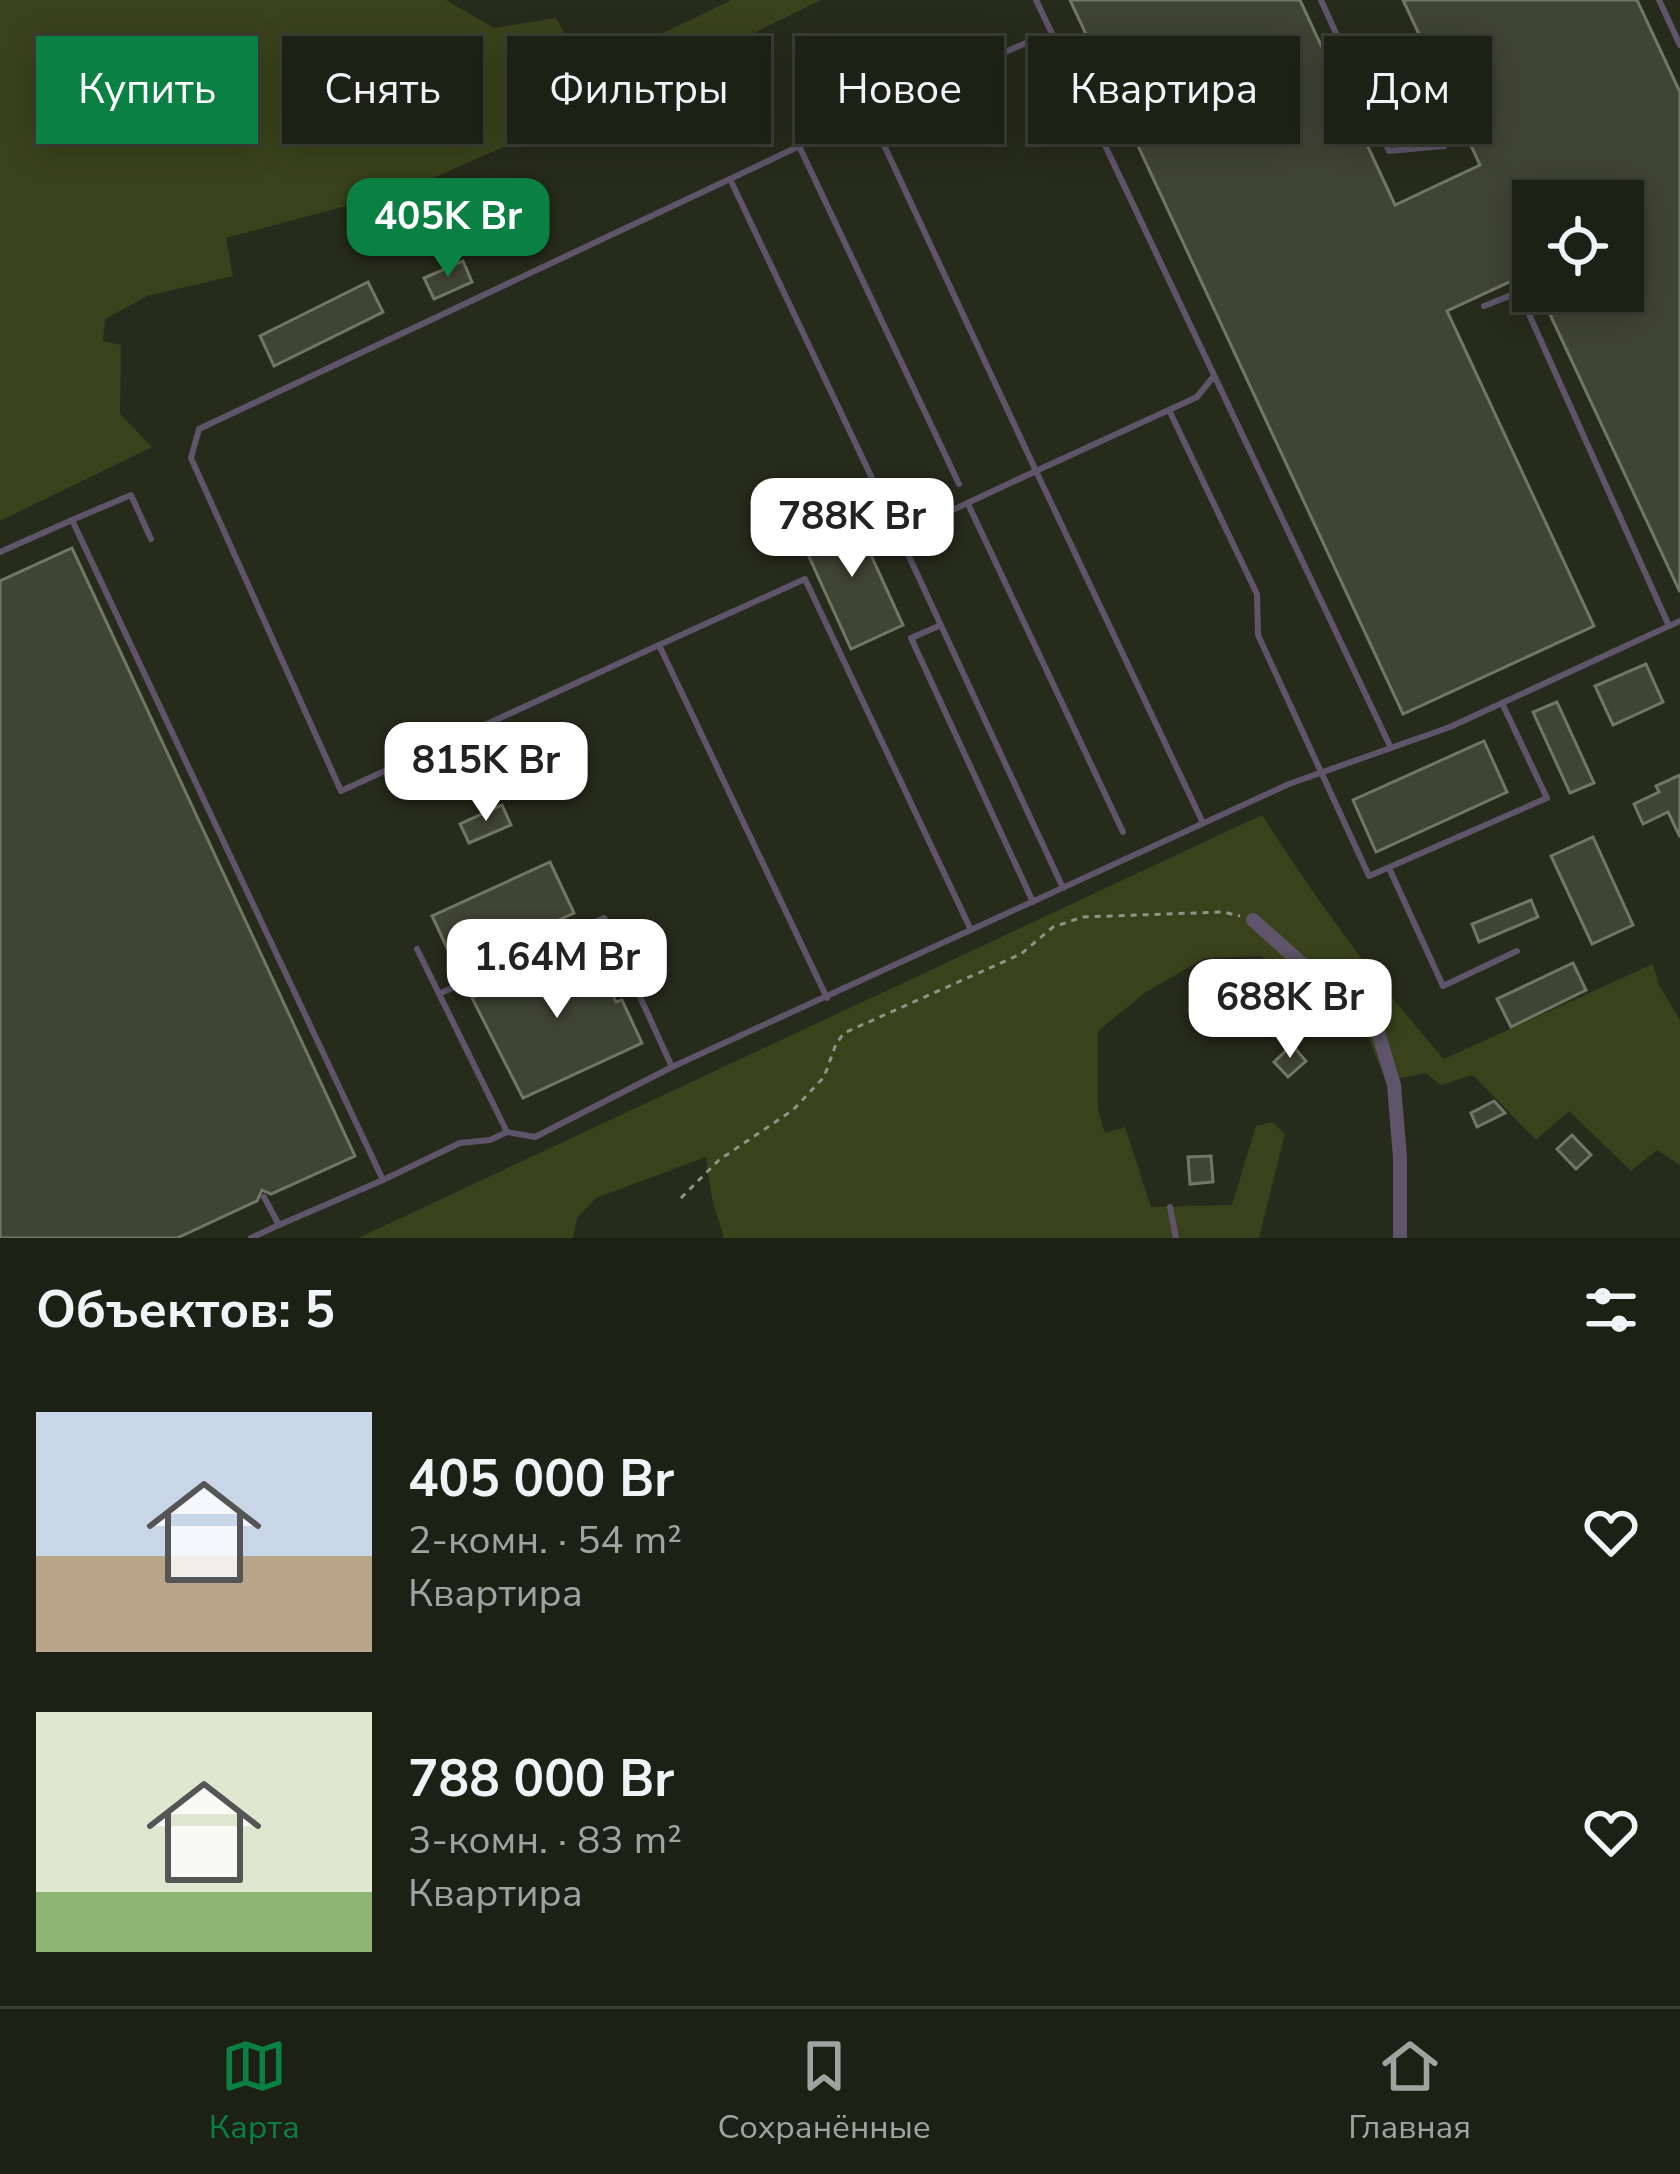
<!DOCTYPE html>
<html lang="ru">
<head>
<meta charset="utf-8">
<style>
  :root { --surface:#1d2014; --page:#25281d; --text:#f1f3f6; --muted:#a0a3a0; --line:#3b3e34; --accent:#0b8043 }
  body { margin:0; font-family:"Nunito Sans",sans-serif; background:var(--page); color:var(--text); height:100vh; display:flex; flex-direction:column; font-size:45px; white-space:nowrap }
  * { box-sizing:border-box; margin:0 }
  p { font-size:39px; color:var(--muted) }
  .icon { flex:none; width:66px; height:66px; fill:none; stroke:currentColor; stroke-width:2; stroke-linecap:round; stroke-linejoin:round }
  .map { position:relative; height:1238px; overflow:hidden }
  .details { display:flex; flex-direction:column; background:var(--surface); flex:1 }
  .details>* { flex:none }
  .banner { position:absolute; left:36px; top:36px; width:1608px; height:108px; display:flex; gap:24px }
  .controls { position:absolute; left:1512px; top:180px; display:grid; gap:24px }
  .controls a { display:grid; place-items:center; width:132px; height:132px; border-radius:0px; background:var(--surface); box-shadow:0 6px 30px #0003,0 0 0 3px var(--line); font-size:60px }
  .price { position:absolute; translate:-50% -102px; padding:0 27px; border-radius:24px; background:#fff; color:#222; font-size:39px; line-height:78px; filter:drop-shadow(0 3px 6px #0008) }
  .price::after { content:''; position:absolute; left:50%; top:72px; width:36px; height:27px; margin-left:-18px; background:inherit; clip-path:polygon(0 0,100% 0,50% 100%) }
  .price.on { background:var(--accent); color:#fff }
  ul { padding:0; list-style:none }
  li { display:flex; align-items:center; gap:36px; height:300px; padding:0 36px }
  li span { display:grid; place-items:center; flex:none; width:336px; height:240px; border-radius:0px; color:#555 }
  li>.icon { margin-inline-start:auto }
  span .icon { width:144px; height:144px; fill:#fffc; stroke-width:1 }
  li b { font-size:51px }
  h2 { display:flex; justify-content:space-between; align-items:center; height:144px; padding:0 36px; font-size:51px }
  .tag { padding:0 42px; border-radius:0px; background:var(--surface); box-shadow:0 6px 30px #0003,0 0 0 3px var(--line); font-size:42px; line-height:108px }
  .tag.on { background:var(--accent); color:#fff }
  .dock { display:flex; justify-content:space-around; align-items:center; height:168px; border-top:3px solid var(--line); background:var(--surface); font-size:33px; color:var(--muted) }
  .dock a { display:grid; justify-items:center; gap:6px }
  .dock .on { color:var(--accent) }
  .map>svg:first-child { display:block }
</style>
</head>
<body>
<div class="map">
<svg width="1680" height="1238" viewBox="0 0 1680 1238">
  <rect width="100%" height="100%" fill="#272b1b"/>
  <g fill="#3a421c">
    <polygon points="0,0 446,0 494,28 556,18 565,34 554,54 568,63 604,66 630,57 648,40 732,0 821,0 682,68 406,190 226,238 233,276 147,296 105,319 103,341 121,345 120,414 152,447 0,521"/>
    <path d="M1262 815C1317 901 1376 982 1444 1059L1653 964 1659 985 1680 1020V1165L1657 1150 1631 1171 1569 1111 1536 1140 1473 1075 1441 1085 1426 1073 1386 1081 1368 1037 1261 956 1205 958 1146 992 1098 1031V1110L1105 1133 1125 1127 1151 1207 1232 1205 1256 1126 1273 1122 1285 1134 1259 1238H724L712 1199 706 1157 596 1198 577 1218 573 1238H358Z"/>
  </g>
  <g fill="#404434" stroke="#727765" stroke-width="3">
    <polygon points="1070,0 1300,0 1395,205 1480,165 1448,96 1424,108 1416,92 1440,79 1403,0 1637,0 1680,92 1680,592 1539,291 1623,291 1623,201 1533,201 1533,271 1447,311 1594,626 1403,714"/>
    <polygon points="463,261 472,282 434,299 424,278"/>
    <polygon points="368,282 383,312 274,366 260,336"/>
    <polygon points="848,505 903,625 851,649 801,539 833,525 828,514"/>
    <polygon points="72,548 355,1156 271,1194 262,1190 257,1201 177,1238 0,1238 0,581"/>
    <polygon points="1646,664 1663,702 1613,725 1595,686"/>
    <polygon points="1557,702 1594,783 1570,793 1533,712"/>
    <polygon points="1484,741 1507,792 1376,852 1353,800"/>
    <polygon points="1680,775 1680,837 1668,812 1643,824 1634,804 1659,792 1656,786"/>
    <polygon points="502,805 511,825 469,843 460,824"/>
    <polygon points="1593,837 1633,925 1592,944 1551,856"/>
    <polygon points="550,862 574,913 456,967 432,916"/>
    <polygon points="1531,900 1538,917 1479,942 1472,924"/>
    <polygon points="590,944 616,1002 622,1000 642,1043 523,1098 472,998"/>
    <polygon points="1573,963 1586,990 1511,1027 1497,999"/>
    <polygon points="1236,984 1246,998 1236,1004 1246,1019 1224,1035 1204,1007"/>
    <polygon points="1292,1045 1306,1061 1288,1077 1274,1062"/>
    <polygon points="1494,1101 1505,1113 1477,1127 1471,1113"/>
    <polygon points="1572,1135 1591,1155 1576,1169 1557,1149"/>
    <polygon points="1211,1156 1213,1182 1190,1184 1188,1157"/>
  </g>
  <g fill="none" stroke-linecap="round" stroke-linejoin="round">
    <polyline stroke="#8f9386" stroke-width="3" stroke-dasharray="6 6" stroke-linecap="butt" points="681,1198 719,1160 793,1110 824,1077 836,1044 844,1033 1021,954 1053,927 1083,917 1223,912 1240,916"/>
    <g stroke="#5f5469" stroke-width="6">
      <polyline points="1036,0 1391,748"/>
      <polyline points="1321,0 1389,151 1444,146"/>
      <polyline points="1659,0 1680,45"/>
      <polyline points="1056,42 1039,37 869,113 1036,471 1197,397 1214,376"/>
      <polyline points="869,113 730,179 899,535 1036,471 1203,823"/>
      <polyline points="799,146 959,484"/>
      <polyline points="1484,306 1519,292 1669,626"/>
      <polyline points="1169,410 1257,594 1258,635 1369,876 1547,798 1502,703"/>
      <polyline points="968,504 1123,832"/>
      <polyline points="899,535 1063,888"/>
      <polyline points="151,539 131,495 72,520 383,1180 279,1225"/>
      <polyline points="0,552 72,520"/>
      <polyline points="941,625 911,638 1033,902"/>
      <polyline points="659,645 341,791 191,458 199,429 730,179"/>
      <polyline points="1389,868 1443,986 1517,951"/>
      <polyline points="439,994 604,918 672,1067 535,1137 507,1132"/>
      <polyline points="827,998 659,645 805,579 971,930"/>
      <polyline points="672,1067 1289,784 1450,727 1680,621"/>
      <polyline points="383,1180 460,1143 490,1140 507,1132 417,949"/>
      <polyline points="1170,1207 1176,1238"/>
      <polyline points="251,1238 279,1225 264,1197"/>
    </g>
    <polyline stroke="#5f5469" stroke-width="14" points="1253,920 1378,1032 1394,1085 1400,1158 1400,1238"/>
  </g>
</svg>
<div class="controls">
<a><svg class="icon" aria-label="locate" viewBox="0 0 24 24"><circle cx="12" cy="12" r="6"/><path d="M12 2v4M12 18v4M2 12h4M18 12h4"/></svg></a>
</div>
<b class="price on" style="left:448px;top:280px">405K Br</b>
<b class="price" style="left:852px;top:580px">788K Br</b>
<b class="price" style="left:486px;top:824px">815K Br</b>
<b class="price" style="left:557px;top:1021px">1.64M Br</b>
<b class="price" style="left:1290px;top:1061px">688K Br</b>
<div class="banner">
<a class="tag on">Купить</a>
<a class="tag">Снять</a>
<a class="tag">Фильтры</a>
<a class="tag">Новое</a>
<a class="tag">Квартира</a>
<a class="tag">Дом</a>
</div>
</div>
<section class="details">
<h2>Объектов: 5<svg class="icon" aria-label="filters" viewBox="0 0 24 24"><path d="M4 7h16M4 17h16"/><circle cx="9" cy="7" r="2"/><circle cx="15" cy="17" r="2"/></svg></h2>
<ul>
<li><span style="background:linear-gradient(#c9d6e8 60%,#b9a48a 0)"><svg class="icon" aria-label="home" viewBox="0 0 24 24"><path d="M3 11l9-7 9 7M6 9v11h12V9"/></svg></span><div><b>405 000 Br</b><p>2-комн. · 54 m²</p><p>Квартира</p></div><svg class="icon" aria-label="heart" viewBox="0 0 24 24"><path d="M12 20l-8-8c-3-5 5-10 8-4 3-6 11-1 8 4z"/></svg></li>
<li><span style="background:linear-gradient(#dfe7d0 75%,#8fb573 0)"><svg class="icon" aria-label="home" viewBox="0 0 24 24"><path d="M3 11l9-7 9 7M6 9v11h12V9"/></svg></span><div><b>788 000 Br</b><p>3-комн. · 83 m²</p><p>Квартира</p></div><svg class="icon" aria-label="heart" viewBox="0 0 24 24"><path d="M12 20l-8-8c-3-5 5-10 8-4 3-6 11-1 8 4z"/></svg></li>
</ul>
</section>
<nav class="dock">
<a class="on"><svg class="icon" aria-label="map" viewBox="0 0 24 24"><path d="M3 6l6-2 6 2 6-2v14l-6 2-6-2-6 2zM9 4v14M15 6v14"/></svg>Карта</a>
<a><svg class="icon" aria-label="saved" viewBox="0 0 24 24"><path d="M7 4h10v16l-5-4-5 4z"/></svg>Сохранённые</a>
<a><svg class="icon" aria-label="home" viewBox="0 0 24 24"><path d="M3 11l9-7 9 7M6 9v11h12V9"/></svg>Главная</a>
</nav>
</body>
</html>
